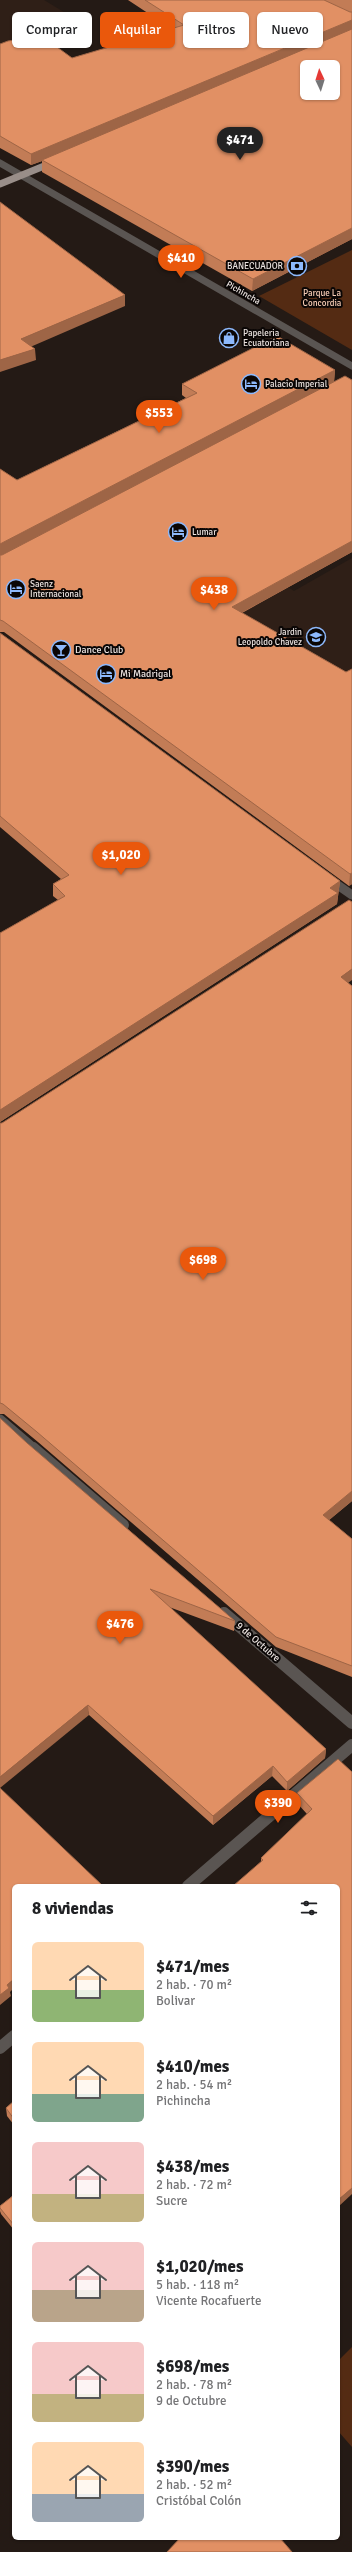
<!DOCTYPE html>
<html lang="es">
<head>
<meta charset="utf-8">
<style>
  :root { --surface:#fff; --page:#f6f6f6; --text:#202124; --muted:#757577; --accent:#ea580c }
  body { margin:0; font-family:Signika,sans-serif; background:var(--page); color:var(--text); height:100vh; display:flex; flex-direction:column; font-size:15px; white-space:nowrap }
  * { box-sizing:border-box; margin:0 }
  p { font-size:13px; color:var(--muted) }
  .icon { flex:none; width:22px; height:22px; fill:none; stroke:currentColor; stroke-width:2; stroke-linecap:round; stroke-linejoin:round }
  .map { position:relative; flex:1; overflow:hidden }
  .side { position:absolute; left:12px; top:1884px; width:328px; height:656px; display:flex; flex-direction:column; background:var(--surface); border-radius:6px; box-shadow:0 1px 3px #0004 }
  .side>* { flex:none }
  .banner { position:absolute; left:12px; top:12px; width:328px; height:36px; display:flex; gap:8px }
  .needle { width:26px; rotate:356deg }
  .fabs { position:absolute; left:300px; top:60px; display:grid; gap:8px }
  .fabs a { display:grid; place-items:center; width:40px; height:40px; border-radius:6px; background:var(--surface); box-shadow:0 1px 3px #0004; font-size:20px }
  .price { position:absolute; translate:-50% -34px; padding:0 9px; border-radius:14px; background:var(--accent); color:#fff; font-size:13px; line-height:26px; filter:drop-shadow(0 1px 2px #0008) }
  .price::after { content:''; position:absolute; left:50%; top:24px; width:12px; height:9px; margin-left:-6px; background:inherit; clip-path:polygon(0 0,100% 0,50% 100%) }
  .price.selected { background:#222; color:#fff }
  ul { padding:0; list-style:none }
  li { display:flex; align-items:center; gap:12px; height:100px; padding:0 20px }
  li span { display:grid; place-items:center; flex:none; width:112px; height:80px; border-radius:6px; color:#555 }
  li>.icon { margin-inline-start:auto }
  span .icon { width:48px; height:48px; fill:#fffc; stroke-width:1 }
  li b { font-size:17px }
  h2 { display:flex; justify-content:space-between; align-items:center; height:48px; padding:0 20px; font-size:17px }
  .tag { padding:0 14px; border-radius:6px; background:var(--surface); box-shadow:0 1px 3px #0004; font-size:14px; line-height:36px }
  .tag.selected { background:var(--accent); color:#fff }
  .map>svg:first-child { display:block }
</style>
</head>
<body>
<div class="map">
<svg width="352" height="2552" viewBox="0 0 352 2552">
  <rect width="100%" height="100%" fill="#241a15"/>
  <g fill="#2f1f17">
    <polygon points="0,0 44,0 77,20 0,48"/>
    <polygon points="352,558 352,675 346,678 220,600 263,571 294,591"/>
  </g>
  <g fill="#542b13">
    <polygon points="352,250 352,350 259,296"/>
    <polygon points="352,2347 352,2447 338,2431 338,2361"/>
  </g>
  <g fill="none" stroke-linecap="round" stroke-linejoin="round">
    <polyline stroke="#5a5552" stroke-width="7" points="0,163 352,366"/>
    <g stroke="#5a5552" stroke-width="9">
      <polyline points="329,879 352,895"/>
      <polyline points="0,1419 35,1449"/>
    </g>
    <g stroke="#5a5552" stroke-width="12">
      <polyline points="33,1448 123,1525"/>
      <polyline points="224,1613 352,1723"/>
      <polyline points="188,1886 352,1745"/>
      <polyline points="0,2048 14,2036"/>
    </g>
    <polyline stroke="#998e89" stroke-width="7" points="0,184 54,162"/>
  </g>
  <g fill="#c27c56">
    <polygon points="128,0 352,0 352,239 252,291 42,172 42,161 31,165 0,148 0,44 72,58 172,29"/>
    <polygon points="335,370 334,382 352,380 352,552 242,613 346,672 352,669 352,884 349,886 4,632 0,632 0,469 17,480 186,398 182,395 182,384"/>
    <polygon points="0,633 340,881 337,904 0,1122 0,933 58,900 53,896 53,884 61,879 0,827"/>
    <polygon points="348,983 352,1501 329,1520 352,1539 352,1677 276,1647 38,1442 4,1414 0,1414 0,1123 2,1123"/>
    <polygon points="27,1443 235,1621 234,1631 169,1607 326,1749 325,1758 287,1791 272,1776 213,1825 89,1715"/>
    <polygon points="338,1759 338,2207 261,1862 261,1858 307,1814 297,1803 297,1793"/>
    <polygon points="14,2101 14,2125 7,2116 6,2108"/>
    <polygon points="14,2195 14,2230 1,2214 0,2211 0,2206"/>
  </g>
  <g fill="#9e6546">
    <polygon points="352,20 352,31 42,160 42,161 31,165 31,154"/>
    <polygon points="352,228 352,239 252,291 253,279"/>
    <polygon points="125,295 125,306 21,351 21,339"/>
    <polygon points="35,349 36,360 0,372 0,360"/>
    <polygon points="335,370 334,382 0,556 0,544"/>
    <polygon points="352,541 352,552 232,618 232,607"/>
    <polygon points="352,873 352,884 349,886 350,874"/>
    <polygon points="340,881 337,904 0,1122 0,1110"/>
    <polygon points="352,969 352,980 340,989 341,977"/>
    <polygon points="352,1491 352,1501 322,1526 323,1515"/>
    <polygon points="88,1705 89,1715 0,1788 0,1777"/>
    <polygon points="326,1749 325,1758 287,1791 287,1782"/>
    <polygon points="273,1766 272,1776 213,1825 213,1816"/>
    <polygon points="14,1979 14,1988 10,1992 11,1996 0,2005 0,1995 7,1985"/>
    <polygon points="352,2188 352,2194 338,2207 338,2200"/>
  </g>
  <g fill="#e19064" stroke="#9e6546" fill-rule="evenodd">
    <polygon points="145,0 324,0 350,12 352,12 352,20 31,154 0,136 0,44 8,41 42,36 72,58 184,25"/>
    <path d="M352 29V228L253 279 42 160ZM307 67H333V93H307Z"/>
    <polygon points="0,202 125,295 21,339 35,349 0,360"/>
    <polygon points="277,336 335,370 0,544 0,469 17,480 197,393 182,384"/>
    <polygon points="345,376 352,380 352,541 232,607 346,672 352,669 352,873 350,874 3,621 0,620 0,555 2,555"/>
    <polygon points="0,633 340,881 330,888 338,893 0,1110 0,933 65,896 53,884 69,875 0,816"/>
    <polygon points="349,900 352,902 352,969 341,977 352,986 352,1491 323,1515 352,1539 352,1666 276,1637 37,1432 3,1404 0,1403 0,1123 2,1123"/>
    <polygon points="0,1418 27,1443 235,1621 150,1589 326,1749 287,1782 273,1766 213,1816 88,1705 0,1777"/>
    <polygon points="338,1759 352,1772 352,2188 338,2200 338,1886 233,1886 263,1860 261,1858 312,1809 297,1793"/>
    <polygon points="0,1788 103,1886 14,1886 14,1979 7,1985 9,1988 0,1995"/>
    <polygon points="14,2101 14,2119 6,2108"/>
    <polygon points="14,2195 14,2225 0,2208 0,2206"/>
    <polygon points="180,2538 280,2538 292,2552 167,2552"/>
  </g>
  <defs>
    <g id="bank-ring" transform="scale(1)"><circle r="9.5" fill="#0a0605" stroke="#8db9fc" stroke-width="1.5"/><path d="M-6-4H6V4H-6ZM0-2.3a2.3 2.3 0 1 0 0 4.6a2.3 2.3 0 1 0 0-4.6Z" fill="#8db9fc"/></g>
    <g id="shop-ring" transform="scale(1)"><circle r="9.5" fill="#0a0605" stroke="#8db9fc" stroke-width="1.5"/><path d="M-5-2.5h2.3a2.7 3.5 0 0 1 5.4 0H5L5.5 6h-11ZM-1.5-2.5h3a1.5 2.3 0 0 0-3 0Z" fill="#8db9fc"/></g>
    <g id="hotel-ring" transform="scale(1)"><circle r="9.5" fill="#0a0605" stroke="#8db9fc" stroke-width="1.5"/><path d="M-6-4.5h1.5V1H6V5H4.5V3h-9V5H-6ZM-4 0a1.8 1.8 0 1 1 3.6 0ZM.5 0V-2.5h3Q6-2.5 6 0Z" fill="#8db9fc"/></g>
    <g id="school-ring" transform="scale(1)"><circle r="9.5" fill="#0a0605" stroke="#8db9fc" stroke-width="1.5"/><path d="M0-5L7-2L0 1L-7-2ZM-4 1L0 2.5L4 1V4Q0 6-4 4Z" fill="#8db9fc"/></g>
    <g id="bar-ring" transform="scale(1)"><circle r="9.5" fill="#0a0605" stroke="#8db9fc" stroke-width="1.5"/><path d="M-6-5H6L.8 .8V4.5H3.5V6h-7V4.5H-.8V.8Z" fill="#8db9fc"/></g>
  </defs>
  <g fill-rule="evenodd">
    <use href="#bank-ring" x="297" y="266"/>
    <use href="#shop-ring" x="229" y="338"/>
    <use href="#hotel-ring" x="251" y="384"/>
    <use href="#hotel-ring" x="178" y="532"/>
    <use href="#hotel-ring" x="16" y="589"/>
    <use href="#school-ring" x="316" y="637"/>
    <use href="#bar-ring" x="61" y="650"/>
    <use href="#hotel-ring" x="106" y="674"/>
  </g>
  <g text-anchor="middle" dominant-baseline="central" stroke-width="4" stroke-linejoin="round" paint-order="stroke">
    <g font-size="9" fill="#eae2df" stroke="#0a0605" text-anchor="start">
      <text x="283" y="266" text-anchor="end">BANECUADOR</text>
      <text x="243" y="333">Papeleria<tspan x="243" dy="10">Ecuatoriana</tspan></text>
      <text x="265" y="384">Palacio Imperial</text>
      <text x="192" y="532">Lumar</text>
      <text x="30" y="584">Saenz<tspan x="30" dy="10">Internacional</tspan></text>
      <text x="302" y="632" text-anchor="end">Jardin<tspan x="302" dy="10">Leopoldo Chavez</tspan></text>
    </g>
    <g font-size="9" fill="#eae2df" stroke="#0a0605">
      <text transform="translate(243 293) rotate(30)">Pichincha</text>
    </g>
    <g font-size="9" fill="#f7ccb5" stroke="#0a0605">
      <text x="322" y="293">Parque La<tspan x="322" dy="10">Concordia</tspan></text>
    </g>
    <g font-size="10" fill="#eae2df" stroke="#0a0605" text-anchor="start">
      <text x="75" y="650">Dance Club</text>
      <text x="120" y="674">Mi Madrigal</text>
    </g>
    <g font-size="10" fill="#eae2df" stroke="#0a0605">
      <text transform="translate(258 1642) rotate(41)">9 de Octubre</text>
    </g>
  </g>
</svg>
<div class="fabs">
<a><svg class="needle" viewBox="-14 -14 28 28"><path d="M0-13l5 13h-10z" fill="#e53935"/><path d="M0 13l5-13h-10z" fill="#757577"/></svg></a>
</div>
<b class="price selected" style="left:240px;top:161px">$471</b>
<b class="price" style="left:181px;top:279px">$410</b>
<b class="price" style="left:159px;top:434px">$553</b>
<b class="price" style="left:214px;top:611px">$438</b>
<b class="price" style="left:121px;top:876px">$1,020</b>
<b class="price" style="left:203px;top:1281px">$698</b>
<b class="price" style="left:120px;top:1645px">$476</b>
<b class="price" style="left:278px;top:1824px">$390</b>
<div class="banner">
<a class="tag">Comprar</a>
<a class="tag selected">Alquilar</a>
<a class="tag">Filtros</a>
<a class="tag">Nuevo</a>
</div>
<section class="side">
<h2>8 viviendas<svg class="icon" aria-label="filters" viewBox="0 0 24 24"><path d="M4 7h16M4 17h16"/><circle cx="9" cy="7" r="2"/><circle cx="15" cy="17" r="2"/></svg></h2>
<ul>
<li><span style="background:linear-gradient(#ffd9b3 60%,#8fb573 0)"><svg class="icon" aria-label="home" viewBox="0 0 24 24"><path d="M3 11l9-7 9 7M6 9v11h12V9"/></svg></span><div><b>$471/mes</b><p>2 hab. · 70 m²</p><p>Bolivar</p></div></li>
<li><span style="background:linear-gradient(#ffd9b3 65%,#7fa58c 0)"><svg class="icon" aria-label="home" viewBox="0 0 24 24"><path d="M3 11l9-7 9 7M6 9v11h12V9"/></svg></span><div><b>$410/mes</b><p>2 hab. · 54 m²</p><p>Pichincha</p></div></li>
<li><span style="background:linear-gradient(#f6c9c9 65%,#c2b280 0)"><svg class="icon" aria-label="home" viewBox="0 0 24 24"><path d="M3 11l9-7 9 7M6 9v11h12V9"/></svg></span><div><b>$438/mes</b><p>2 hab. · 72 m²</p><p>Sucre</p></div></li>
<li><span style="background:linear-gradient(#f6c9c9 60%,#b9a48a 0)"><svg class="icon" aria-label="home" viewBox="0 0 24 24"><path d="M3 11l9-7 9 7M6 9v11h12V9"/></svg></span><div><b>$1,020/mes</b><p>5 hab. · 118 m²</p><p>Vicente Rocafuerte</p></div></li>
<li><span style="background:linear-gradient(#f6c9c9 65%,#c2b280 0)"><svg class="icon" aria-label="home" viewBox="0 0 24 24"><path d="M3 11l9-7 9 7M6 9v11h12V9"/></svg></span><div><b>$698/mes</b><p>2 hab. · 78 m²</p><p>9 de Octubre</p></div></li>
<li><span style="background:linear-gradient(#ffd9b3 65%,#9aa5b1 0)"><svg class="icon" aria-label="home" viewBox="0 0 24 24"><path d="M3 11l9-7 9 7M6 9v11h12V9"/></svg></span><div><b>$390/mes</b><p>2 hab. · 52 m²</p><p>Cristóbal Colón</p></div></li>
</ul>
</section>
</div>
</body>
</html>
